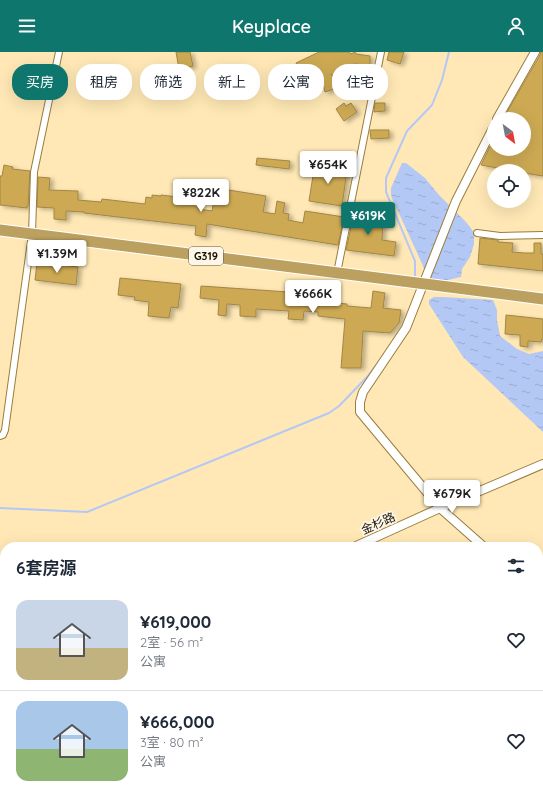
<!DOCTYPE html>
<html lang="zh">
<head>
<meta charset="utf-8">
<style>
  :root { --surface:#fff; --page:#f6f6f7; --text:#1f2937; --muted:#747a83; --line:#e0e1e3; --accent:#0f766e }
  body { margin:0; font-family:Quicksand,"Noto Sans SC",sans-serif; background:var(--page); color:var(--text); height:100vh; display:flex; flex-direction:column; font-size:15px; white-space:nowrap }
  * { box-sizing:border-box; margin:0 }
  p { font-size:13px; color:var(--muted) }
  .icon { flex:none; width:22px; height:22px; fill:none; stroke:currentColor; stroke-width:2; stroke-linecap:round; stroke-linejoin:round }
  .map { position:relative; flex:1; overflow:hidden }
  .panel { position:absolute; left:0px; top:490px; width:543px; height:256px; display:flex; flex-direction:column; background:var(--surface); border-radius:16px 16px 0 0; box-shadow:0 4px 16px #0002 }
  .panel>* { flex:none }
  .top-card { position:absolute; left:12px; top:12px; width:519px; height:36px; display:flex; gap:8px }
  .needle { width:26px; rotate:148deg }
  .tools { position:absolute; left:487px; top:60px; display:grid; gap:8px }
  .tools a { display:grid; place-items:center; width:44px; height:44px; border-radius:50%; background:var(--surface); box-shadow:0 4px 16px #0002; font-size:20px }
  .price { position:absolute; translate:-50% -34px; padding:0 9px; border-radius:4px; background:#fff; color:#222; font-size:13px; line-height:26px; filter:drop-shadow(0 1px 2px #0008) }
  .price::after { content:''; position:absolute; left:50%; top:24px; width:12px; height:9px; margin-left:-6px; background:inherit; clip-path:polygon(0 0,100% 0,50% 100%) }
  .price.active { background:var(--accent); color:#fff }
  ul { padding:0; list-style:none }
  li { display:flex; align-items:center; gap:12px; height:100px; padding:0 16px }
  li+li { border-top:1px solid var(--line) }
  li span { display:grid; place-items:center; flex:none; width:112px; height:80px; border-radius:12px; color:#555 }
  li>.icon { margin-inline-start:auto }
  span .icon { width:48px; height:48px; fill:#fffc; stroke-width:1 }
  li b { font-size:17px }
  h2 { display:flex; justify-content:space-between; align-items:center; height:48px; padding:0 16px; font-size:17px }
  .chip { padding:0 14px; border-radius:16px; background:var(--surface); box-shadow:0 4px 16px #0002; font-size:14px; line-height:36px }
  .chip.active { background:var(--accent); color:#fff }
  header { display:flex; justify-content:space-between; align-items:center; height:52px; padding:0 16px; background:var(--accent); color:#fff; font-size:18px; font-weight:600 }
  .map>svg:first-child { display:block }
</style>
</head>
<body>
<header><svg class="icon" aria-label="menu" viewBox="0 0 24 24"><path d="M4 6h16M4 12h16M4 18h16"/></svg>Keyplace<svg class="icon" aria-label="person" viewBox="0 0 24 24"><circle cx="12" cy="8" r="4"/><path d="M4 21q1-7 8-7t8 7"/></svg></header>
<div class="map">
<svg width="543" height="746" viewBox="0 0 543 746">
  <defs>
    <pattern id="water-ripples" width="26" height="14" patternUnits="userSpaceOnUse"><rect width="26" height="14" fill="#b4c8f5"/><path d="M2 4q2-2 4 0t4 0M15 11q2-2 4 0t4 0" fill="none" stroke="#9aabd0"/></pattern>
    <filter id="shadow"><feDropShadow dx="3.5" dy="2" stdDeviation="2" flood-color="#0004"/></filter>
  </defs>
  <rect width="100%" height="100%" fill="#ffe8b5"/>
  <g fill="url(#water-ripples)">
    <polygon points="402,111 406,111 425,126 439,143 466,170 473,179 474,184 474,192 470,205 462,217 461,225 439,230 430,227 424,216 391,144 391,136"/>
    <polygon points="434,245 443,245 493,248 497,258 497,268 500,284 517,297 529,302 543,299 543,380 463,305 429,252 429,248"/>
  </g>
  <g fill="none" stroke-linecap="round" stroke-linejoin="round">
    <g stroke="#b4c8f5" stroke-width="2">
      <polyline points="415,228 415,209 386,140 386,126 407,79 432,53 442,28 449,0"/>
      <polyline points="0,456 87,460 329,361 339,354 367,325 380,308"/>
    </g>
  </g>
  <g fill="#cda953" stroke="#a18647" filter="url(#shadow)">
    <polygon points="176,0 190,0 193,14 179,17"/>
    <polygon points="319,0 349,0 351,2 355,0 356,2 370,4 370,14 355,12 344,18 366,34 359,43 331,22 340,35 325,40 323,32 310,40 303,28 304,27 296,11"/>
    <polygon points="389,0 404,0 400,12 387,8"/>
    <polygon points="540,0 543,0 543,124 524,121 524,119 514,119 481,113 494,86 494,97 524,97 524,67 503,67 540,3"/>
    <polygon points="344,51 346,54 351,51 357,60 344,69 336,57"/>
    <polygon points="375,51 385,51 385,59 374,60"/>
    <polygon points="370,78 389,78 389,86 371,87"/>
    <polygon points="257,106 290,109 289,117 256,113"/>
    <polygon points="315,111 326,113 326,115 347,118 342,154 309,149"/>
    <polygon points="4,113 13,115 12,117 30,119 28,154 27,154 27,156 0,153 0,124 2,124"/>
    <polygon points="38,125 50,126 49,138 78,139 78,148 101,150 102,147 145,152 146,145 152,146 152,143 161,144 161,143 186,146 187,139 200,140 198,157 212,159 216,136 266,144 263,160 275,162 277,149 285,151 283,161 289,162 288,168 303,171 305,159 344,165 338,193 207,172 206,185 195,183 196,174 84,161 84,160 66,159 66,168 54,167 54,156 37,155"/>
    <polygon points="355,157 370,158 367,173 383,172 382,188 396,190 394,204 346,198"/>
    <polygon points="480,186 498,188 498,190 513,191 512,200 525,201 534,201 534,191 541,191 541,202 543,202 543,219 478,212"/>
    <polygon points="37,211 78,215 76,233 35,228"/>
    <polygon points="120,226 181,232 178,256 171,255 169,266 148,264 149,250 134,248 135,245 118,243"/>
    <polygon points="201,234 317,242 316,249 347,252 347,254 371,256 373,239 385,241 383,256 401,258 399,271 390,281 363,279 361,316 341,316 345,267 318,264 318,260 304,259 303,268 288,267 289,259 256,257 256,265 240,264 240,253 227,252 226,264 218,263 219,248 200,246"/>
    <polygon points="506,263 543,267 543,287 542,287 541,290 528,289 528,295 520,294 520,283 505,282"/>
  </g>
  <g fill="none" stroke-linecap="round" stroke-linejoin="round">
    <g stroke="#987d3e" stroke-width="8">
      <g id="minor">
        <polyline points="477,181 500,184 543,183"/>
        <polyline points="337,221 381,0"/>
        <polyline points="0,384 3,383 5,378 32,182 34,120 59,0"/>
        <polyline points="405,741 407,746"/>
      </g>
    </g>
    <g stroke="#987d3e" stroke-width="10">
      <g id="tertiary">
        <polyline points="497,67 535,0"/>
        <polyline points="354,495 440,456 543,412"/>
        <polyline points="484,495 440,456 360,360 360,350 363,340 406,276 456,149 494,74"/>
        <polyline points="538,542 543,546"/>
        <path d="M543 549C541 555 540 561 543 567"/>
        <polyline points="0,668 5,664"/>
      </g>
    </g>
    <g stroke="#fff" stroke-width="13">
      <polyline id="trunk" points="0,178 543,247"/>
    </g>
    <use href="#minor" stroke="#fff" stroke-width="6"/>
    <use href="#tertiary" stroke="#fff" stroke-width="8"/>
    <use href="#trunk" stroke="#bba060" stroke-width="11"/>
  </g>
  <g text-anchor="middle" dominant-baseline="central" stroke-width="3.5" stroke-linejoin="round" paint-order="stroke">
    <rect fill="#fdf7ea" stroke="#5e5546" stroke-width="1" x="189" y="195" width="34" height="18" rx="3"/>
    <g font-size="11" font-weight="bold" fill="#1a1000">
      <text x="206" y="204">G319</text>
    </g>
    <g font-size="12" fill="#1a1000" stroke="#fdf7ea">
      <text transform="translate(378 471) rotate(-24)">金杉路</text>
    </g>
  </g>
</svg>
<div class="tools">
<a><svg class="needle" viewBox="-14 -14 28 28"><path d="M0-13l5 13h-10z" fill="#e53935"/><path d="M0 13l5-13h-10z" fill="#747a83"/></svg></a>
<a><svg class="icon" aria-label="locate" viewBox="0 0 24 24"><circle cx="12" cy="12" r="6"/><path d="M12 2v4M12 18v4M2 12h4M18 12h4"/></svg></a>
</div>
<b class="price" style="left:328px;top:133px">¥654K</b>
<b class="price" style="left:201px;top:161px">¥822K</b>
<b class="price active" style="left:368px;top:184px">¥619K</b>
<b class="price" style="left:57px;top:222px">¥1.39M</b>
<b class="price" style="left:313px;top:262px">¥666K</b>
<b class="price" style="left:452px;top:462px">¥679K</b>
<div class="top-card">
<a class="chip active">买房</a>
<a class="chip">租房</a>
<a class="chip">筛选</a>
<a class="chip">新上</a>
<a class="chip">公寓</a>
<a class="chip">住宅</a>
</div>
<section class="panel">
<h2>6套房源<svg class="icon" aria-label="filters" viewBox="0 0 24 24"><path d="M4 7h16M4 17h16"/><circle cx="9" cy="7" r="2"/><circle cx="15" cy="17" r="2"/></svg></h2>
<ul>
<li><span style="background:linear-gradient(#c9d6e8 60%,#c2b280 0)"><svg class="icon" aria-label="home" viewBox="0 0 24 24"><path d="M3 11l9-7 9 7M6 9v11h12V9"/></svg></span><div><b>¥619,000</b><p>2室 · 56 m²</p><p>公寓</p></div><svg class="icon" aria-label="heart" viewBox="0 0 24 24"><path d="M12 20l-8-8c-3-5 5-10 8-4 3-6 11-1 8 4z"/></svg></li>
<li><span style="background:linear-gradient(#a9c7e8 60%,#8fb573 0)"><svg class="icon" aria-label="home" viewBox="0 0 24 24"><path d="M3 11l9-7 9 7M6 9v11h12V9"/></svg></span><div><b>¥666,000</b><p>3室 · 80 m²</p><p>公寓</p></div><svg class="icon" aria-label="heart" viewBox="0 0 24 24"><path d="M12 20l-8-8c-3-5 5-10 8-4 3-6 11-1 8 4z"/></svg></li>
</ul>
</section>
</div>
</body>
</html>
